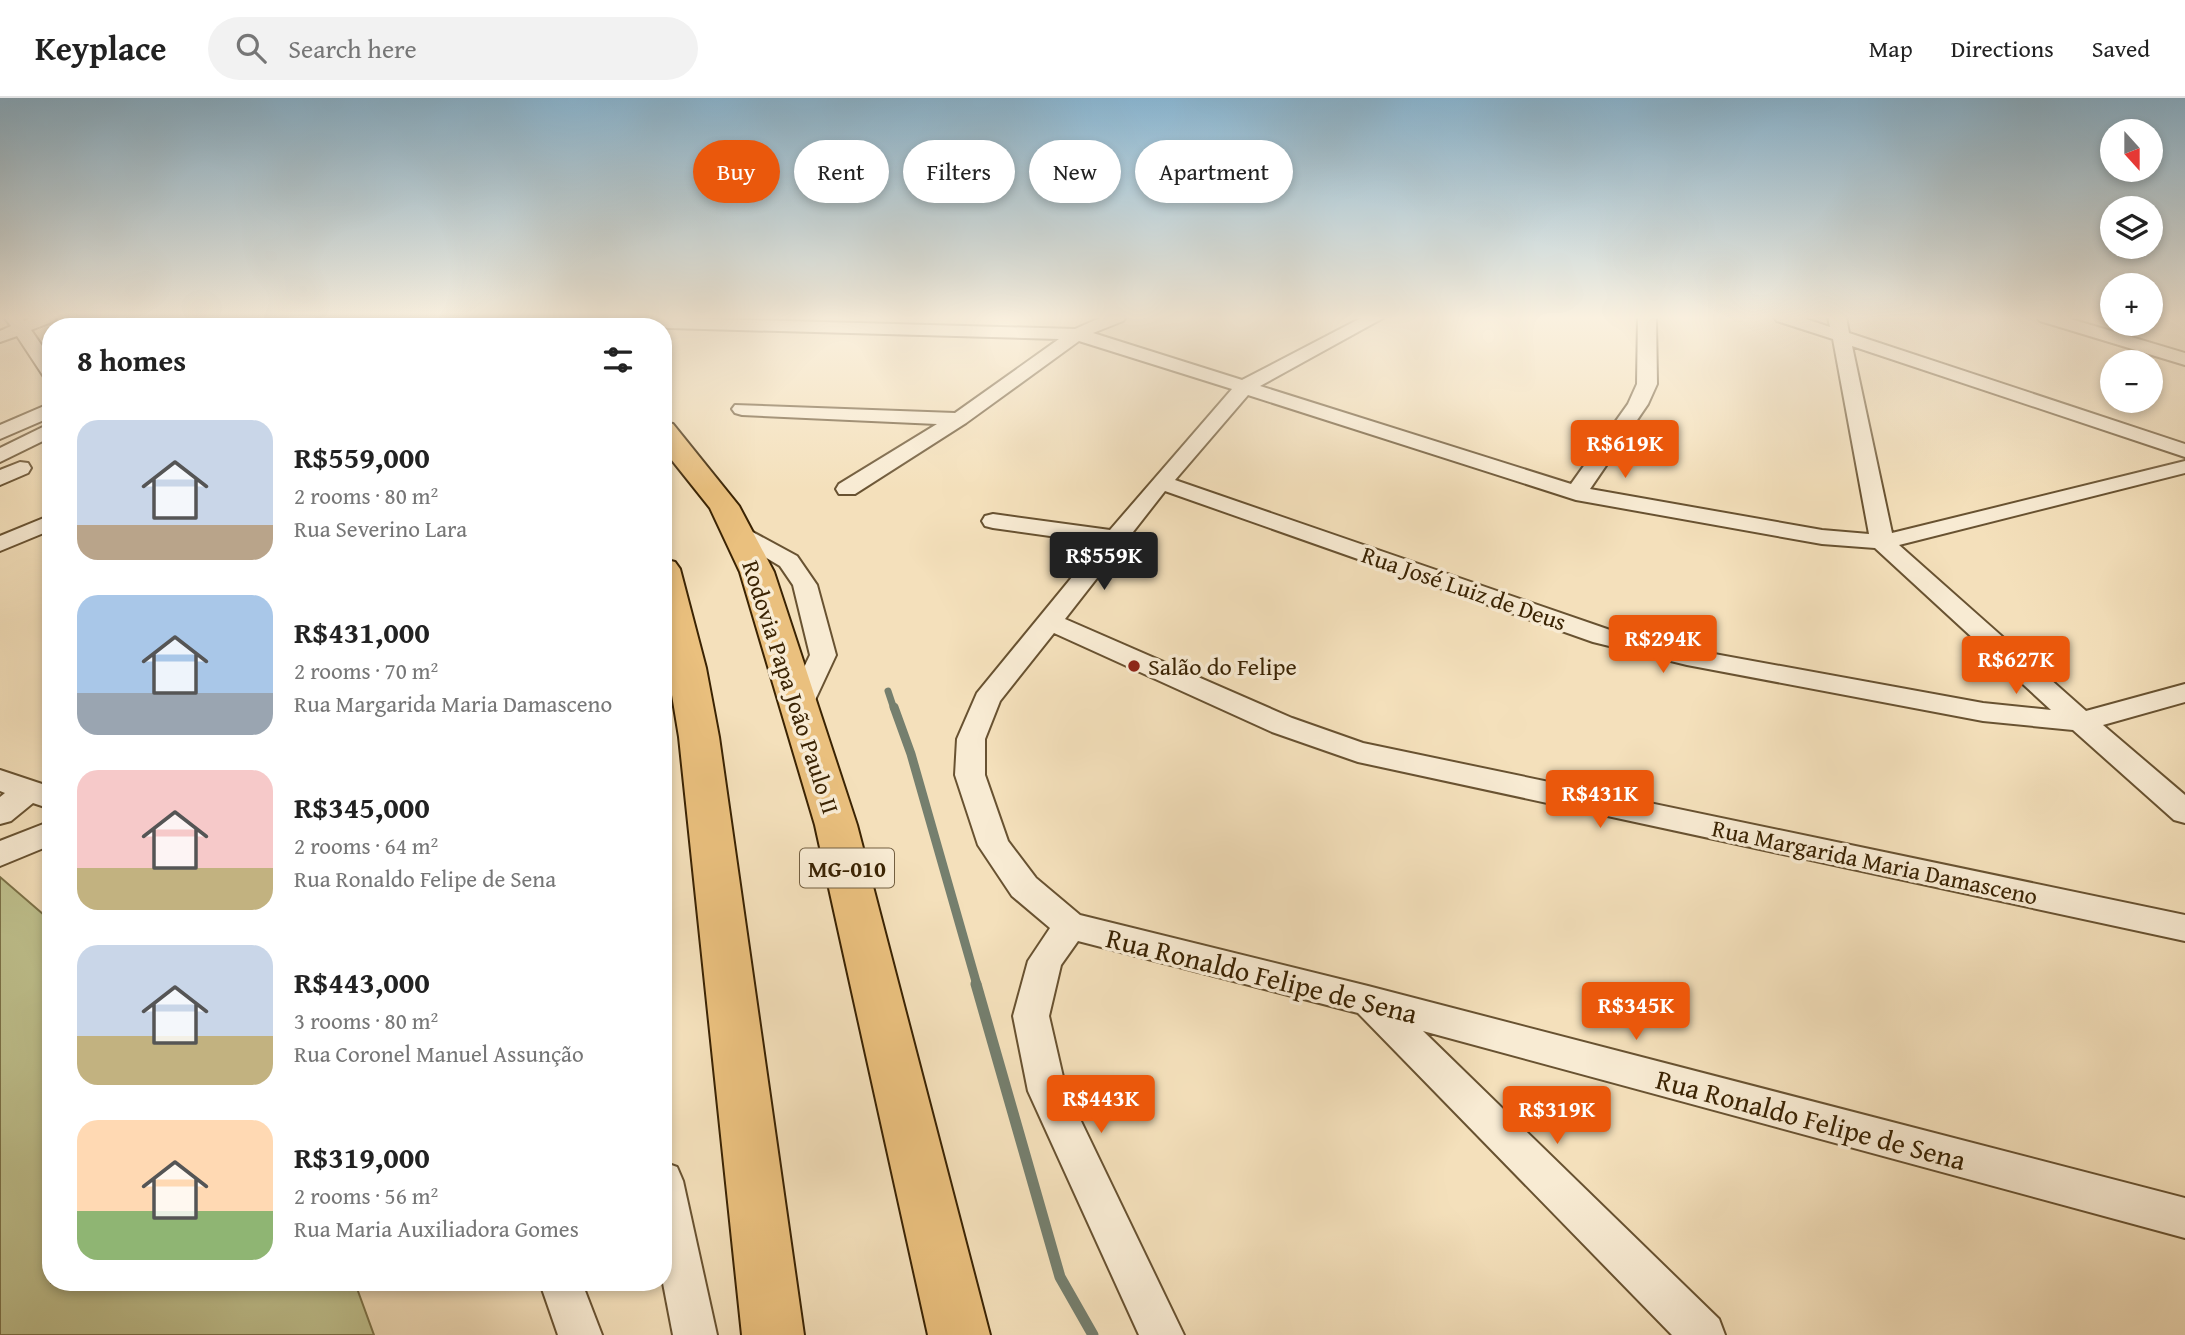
<!DOCTYPE html>
<html lang="en">
<head>
<meta charset="utf-8">
<style>
  :root { --surface:#fff; --page:#f2f2f2; --text:#222; --muted:#767676; --line:#e0e0e0; --accent:#ea580c }
  body { margin:0; font-family:"Gentium Book Plus",serif; background:var(--page); color:var(--text); height:100vh; display:flex; flex-direction:column; font-size:26px; white-space:nowrap }
  * { box-sizing:border-box; margin:0 }
  p { font-size:23px; color:var(--muted) }
  .icon { flex:none; width:38px; height:38px; fill:none; stroke:currentColor; stroke-width:2; stroke-linecap:round; stroke-linejoin:round }
  .map { position:relative; flex:1; overflow:hidden }
  .sheet { position:absolute; left:42px; top:220px; width:630px; height:973px; display:flex; flex-direction:column; background:var(--surface); border-radius:28px; box-shadow:0 4px 10px #0003 }
  .sheet>* { flex:none }
  .hud { position:absolute; left:693px; top:42px; width:665px; height:63px; display:flex; gap:14px }
  .needle { width:46px; rotate:159deg }
  .fabs { position:absolute; left:2100px; top:21px; display:grid; gap:14px }
  .fabs a { display:grid; place-items:center; width:63px; height:63px; border-radius:50%; background:var(--surface); box-shadow:0 4px 10px #0003; font-size:35px }
  .price { position:absolute; translate:-50% -60px; padding:0 16px; border-radius:7px; background:var(--accent); color:#fff; font-size:23px; line-height:46px; filter:drop-shadow(0 2px 4px #0008) }
  .price::after { content:''; position:absolute; left:50%; top:42px; width:21px; height:16px; margin-left:-10px; background:inherit; clip-path:polygon(0 0,100% 0,50% 100%) }
  .price.on { background:#222; color:#fff }
  ul { padding:0; list-style:none }
  li { display:flex; align-items:center; gap:21px; height:175px; padding:0 35px }
  li span { display:grid; place-items:center; flex:none; width:196px; height:140px; border-radius:21px; color:#555 }
  li>.icon { margin-inline-start:auto }
  span .icon { width:84px; height:84px; fill:#fffc; stroke-width:1 }
  li b { font-size:30px }
  h2 { display:flex; justify-content:space-between; align-items:center; height:84px; padding:0 35px; font-size:30px }
  .pill { padding:0 24px; border-radius:32px; background:var(--surface); box-shadow:0 4px 10px #0003; font-size:24px; line-height:63px }
  .pill.on { background:var(--accent); color:#fff }
  header { display:flex; align-items:center; gap:42px; box-sizing:border-box; height:98px; padding:0 35px; background:var(--surface); border-bottom:2px solid var(--line) }
  header strong { font-size:33px }
  nav { display:flex; gap:38px; margin-inline-start:auto; font-size:24px }
  .search { width:490px; height:63px; background:var(--page); display:flex; align-items:center; gap:18px; box-sizing:border-box; padding:0 24px; border-radius:38px; color:var(--muted); font-size:26px }
  .map>svg:first-child { display:block }
</style>
</head>
<body>
<header>
<strong>Keyplace</strong>
<div class="search"><svg class="icon" aria-label="search" viewBox="0 0 24 24"><circle cx="10" cy="10" r="6"/><path d="M15 15l6 6"/></svg>Search here</div>
<nav><a>Map</a><a>Directions</a><a>Saved</a></nav>
</header>
<div class="map">
<svg width="2185" height="1237" viewBox="0 0 2185 1237">
  <rect width="100%" height="100%" fill="#f4e0bb"/>
  <filter id="stains"><feTurbulence type="fractalNoise" baseFrequency=".00286" numOctaves="4"/><feColorMatrix values="0 0 0 0 .2 0 0 0 0 .09 0 0 0 0 .02 0 0 0 .5 -.17"/></filter>
  <radialGradient id="worn" r=".72"><stop offset=".6" stop-color="#630" stop-opacity="0"/><stop offset="1" stop-color="#630" stop-opacity=".3"/></radialGradient>
  <polygon fill="#bfc18e" stroke="#7c7248" stroke-width="2" points="0,779 51,823 51,1185 355,1185 374,1237 0,1237"/>
  <g fill="none" stroke-linecap="round" stroke-linejoin="round">
    <polyline stroke="#757f6e" stroke-width="7" points="888,593 894,611"/>
    <polyline stroke="#757f6e" stroke-width="9" points="894,609 911,656 977,887"/>
    <polyline stroke="#757f6e" stroke-width="11" points="976,886 1060,1179 1093,1237"/>
    <g stroke="#685231" stroke-width="4">
      <g id="minor">
        <polygon points="4,219 22,219 24,223 33,219 57,219 54,223 31,232 51,261 51,281 44,279 17,238 0,244 0,233 11,228"/>
        <polygon points="222,219 244,219 228,229 206,229"/>
        <polygon points="331,219 352,219 364,229 344,229"/>
        <path d="M642 219 1075 231 1102 219H1126L1123 223 1093 235 1242 282 1363 219H1385L1260 288 1571 386 1628 306 1637 286 1638 219H1656L1657 286 1648 306 1590 391 1822 432 1869 436 1833 241 1777 223 1774 219H1800L1830 229 1828 219H1846L1849 235 2185 346V359L1852 248 1892 435 2185 363V375L1899 447 2086 613 2185 586V604L2103 627 2185 697V725L2174 722 2073 632 1983 623 1687 567 1593 544 1165 393 1065 521 1292 620 1363 645 2185 817V843L1358 664 1272 634 1054 535 1000 603 985 641V677L1008 743 1036 780 1080 817 1368 888 2185 1100V1140L1423 933 1719 1221 1725 1237H1672L1358 915 1078 843 1061 867 1049 918 1066 992 1184 1237H1139L1028 993 1013 918 1028 863 1050 830 1012 798 978 747 955 677 957 641 977 595 1100 445 993 430 985 428 982 423 985 418 993 416 1110 432 1232 291 1079 243 966 325 855 396H839L836 391 839 386 937 326 742 317 735 315 732 311 735 307 955 315 1059 241 635 229 626 224 629 220ZM1248 297 1576 402 1822 446 1875 450 2051 612 1983 605 1687 551 1610 532 1175 382Z"/>
        <polygon points="2037,219 2064,219 2185,255 2185,267 2040,223"/>
        <polygon points="51,305 51,319 0,341 0,327"/>
        <polygon points="51,325 51,339 0,364 0,350"/>
        <polygon points="20,364 28,365 31,370 28,375 0,387 0,372"/>
        <polygon points="51,417 51,432 0,453 0,438"/>
        <polygon points="736,425 797,458 817,487 836,557 809,615 799,618 789,615 785,609 810,557 793,487 780,468 728,437 724,432 728,427"/>
        <polygon points="0,672 51,689 51,711 33,705 11,723 0,726 0,699 5,695 0,693"/>
        <polygon points="51,723 51,747 0,768 0,743"/>
        <polygon points="663,1064 677,1069 683,1083 717,1237 673,1237 663,1185"/>
        <polygon points="540,1185 582,1185 602,1237 558,1237"/>
      </g>
    </g>
    <g stroke="#3a2303" stroke-width="4">
      <g id="highway">
        <polygon points="383,219 412,219 423,229 395,229"/>
        <polygon points="496,219 525,219 536,229 508,229"/>
        <polygon points="663,324 673,326 739,408 774,474 857,727 990,1237 928,1237 815,727 740,474 710,410 663,351"/>
        <polygon points="663,461 675,464 680,471 706,570 719,639 804,1237 742,1237 679,639 663,543"/>
      </g>
    </g>
    <use href="#minor" fill="#f8ebd3" fill-rule="evenodd"/>
    <use href="#highway" fill="#eac07e" fill-rule="evenodd"/>
  </g>
  <linearGradient id="sky" x2="0" y2="1"><stop stop-color="#89b7d4"/><stop offset="0.56" stop-color="#faf1e0"/><stop offset="1" stop-color="#faf1e0" stop-opacity="0"/></linearGradient>
  <rect width="2185" height="392" fill="url(#sky)"/>
  <circle fill="#8f2418" stroke="#f8ebd3" stroke-width="2.5" cx="1134" cy="568" r="7"/>
  <g text-anchor="middle" dominant-baseline="central" stroke-width="7" stroke-linejoin="round" paint-order="stroke">
    <rect fill="#f8ebd3" stroke="#735f41" stroke-width="2" x="800" y="750.5" width="94" height="39" rx="5"/>
    <g font-size="23" font-weight="bold" fill="#3a2303">
      <text x="847" y="770">MG-010</text>
    </g>
    <g font-size="24" fill="#3a2303" stroke="#f8ebd3">
      <text transform="translate(1464 490) rotate(19)">Rua José Luiz de Deus</text>
      <text transform="translate(791 589) rotate(72)">Rodovia Papa João Paulo II</text>
      <text transform="translate(1875 764) rotate(12)">Rua Margarida Maria Damasceno</text>
    </g>
    <g font-size="24" fill="#3a2303" stroke="#f8ebd3" text-anchor="start">
      <text x="1148" y="568">Salão do Felipe</text>
    </g>
    <g font-size="28" fill="#3a2303" stroke="#f8ebd3">
      <text transform="translate(1262 877) rotate(14)">Rua Ronaldo Felipe de Sena</text>
      <text transform="translate(1811 1021) rotate(15)">Rua Ronaldo Felipe de Sena</text>
    </g>
  </g>
  <rect width="100%" height="100%" filter="url(#stains)"/>
  <rect width="100%" height="100%" fill="url(#worn)"/>
</svg>
<div class="fabs">
<a><svg class="needle" viewBox="-14 -14 28 28"><path d="M0-13l5 13h-10z" fill="#e53935"/><path d="M0 13l5-13h-10z" fill="#767676"/></svg></a>
<a><svg class="icon" aria-label="layers" viewBox="0 0 24 24"><path d="M12 4l9 5-9 5-9-5zM3 14l9 5 9-5"/></svg></a>
<a>+</a>
<a>−</a>
</div>
<b class="price" style="left:1625px;top:382px">R$619K</b>
<b class="price on" style="left:1104px;top:494px">R$559K</b>
<b class="price" style="left:1663px;top:577px">R$294K</b>
<b class="price" style="left:2016px;top:598px">R$627K</b>
<b class="price" style="left:1600px;top:732px">R$431K</b>
<b class="price" style="left:1636px;top:944px">R$345K</b>
<b class="price" style="left:1101px;top:1037px">R$443K</b>
<b class="price" style="left:1557px;top:1048px">R$319K</b>
<div class="hud">
<a class="pill on">Buy</a>
<a class="pill">Rent</a>
<a class="pill">Filters</a>
<a class="pill">New</a>
<a class="pill">Apartment</a>
</div>
<section class="sheet">
<h2>8 homes<svg class="icon" aria-label="filters" viewBox="0 0 24 24"><path d="M4 7h16M4 17h16"/><circle cx="9" cy="7" r="2"/><circle cx="15" cy="17" r="2"/></svg></h2>
<ul>
<li><span style="background:linear-gradient(#c9d6e8 75%,#b9a48a 0)"><svg class="icon" aria-label="home" viewBox="0 0 24 24"><path d="M3 11l9-7 9 7M6 9v11h12V9"/></svg></span><div><b>R$559,000</b><p>2 rooms · 80 m²</p><p>Rua Severino Lara</p></div></li>
<li><span style="background:linear-gradient(#a9c7e8 70%,#9aa5b1 0)"><svg class="icon" aria-label="home" viewBox="0 0 24 24"><path d="M3 11l9-7 9 7M6 9v11h12V9"/></svg></span><div><b>R$431,000</b><p>2 rooms · 70 m²</p><p>Rua Margarida Maria Damasceno</p></div></li>
<li><span style="background:linear-gradient(#f6c9c9 70%,#c2b280 0)"><svg class="icon" aria-label="home" viewBox="0 0 24 24"><path d="M3 11l9-7 9 7M6 9v11h12V9"/></svg></span><div><b>R$345,000</b><p>2 rooms · 64 m²</p><p>Rua Ronaldo Felipe de Sena</p></div></li>
<li><span style="background:linear-gradient(#c9d6e8 65%,#c2b280 0)"><svg class="icon" aria-label="home" viewBox="0 0 24 24"><path d="M3 11l9-7 9 7M6 9v11h12V9"/></svg></span><div><b>R$443,000</b><p>3 rooms · 80 m²</p><p>Rua Coronel Manuel Assunção</p></div></li>
<li><span style="background:linear-gradient(#ffd9b3 65%,#8fb573 0)"><svg class="icon" aria-label="home" viewBox="0 0 24 24"><path d="M3 11l9-7 9 7M6 9v11h12V9"/></svg></span><div><b>R$319,000</b><p>2 rooms · 56 m²</p><p>Rua Maria Auxiliadora Gomes</p></div></li>
</ul>
</section>
</div>
</body>
</html>
